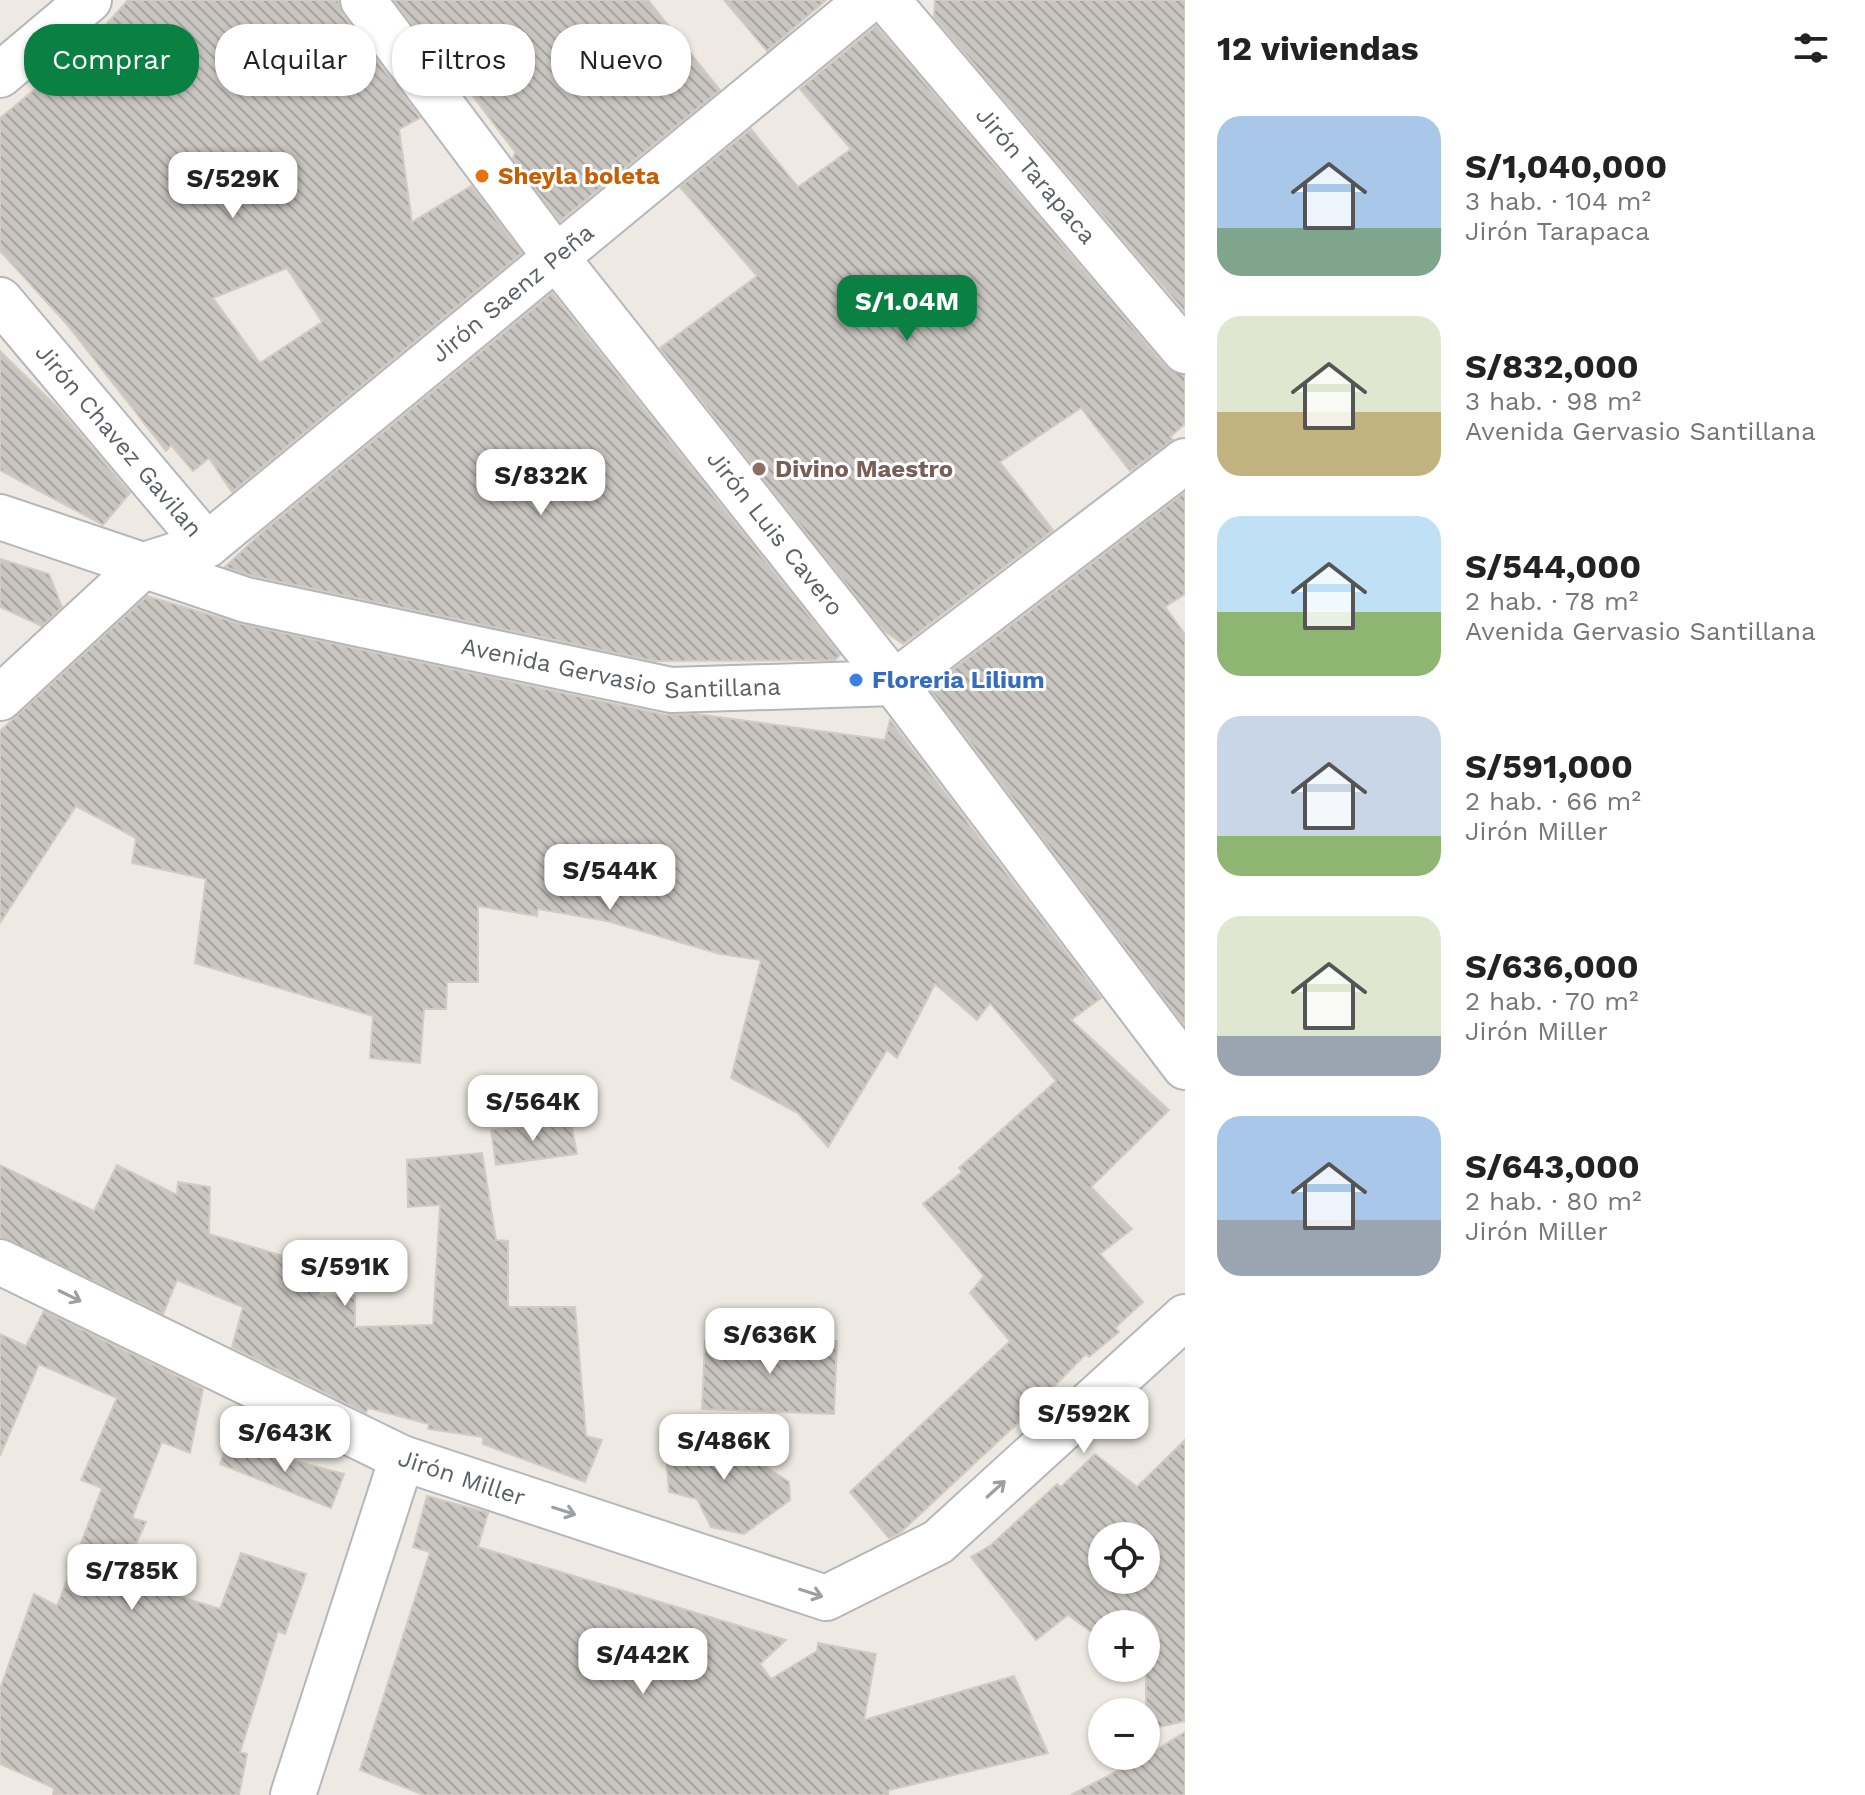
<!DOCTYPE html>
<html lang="es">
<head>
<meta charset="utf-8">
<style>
  :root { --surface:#fff; --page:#f6f6f6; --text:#222; --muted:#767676; --accent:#0b8043 }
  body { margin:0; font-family:"Work Sans",sans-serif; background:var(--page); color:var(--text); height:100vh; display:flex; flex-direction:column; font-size:30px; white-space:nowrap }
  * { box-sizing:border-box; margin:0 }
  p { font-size:26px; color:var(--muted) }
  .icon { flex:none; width:44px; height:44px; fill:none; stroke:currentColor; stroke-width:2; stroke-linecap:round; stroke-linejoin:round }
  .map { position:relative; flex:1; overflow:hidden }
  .side { display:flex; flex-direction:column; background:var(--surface); width:680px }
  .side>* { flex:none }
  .guide { position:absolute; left:24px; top:24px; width:760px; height:72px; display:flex; gap:16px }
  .fabs { position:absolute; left:1088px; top:1522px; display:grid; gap:16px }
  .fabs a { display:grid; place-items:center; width:72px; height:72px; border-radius:50%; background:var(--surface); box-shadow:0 2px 6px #0004; font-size:40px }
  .price { position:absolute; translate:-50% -68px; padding:0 18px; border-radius:16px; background:#fff; color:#222; font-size:26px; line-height:52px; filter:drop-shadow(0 2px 4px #0008) }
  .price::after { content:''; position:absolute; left:50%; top:48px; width:24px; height:18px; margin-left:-12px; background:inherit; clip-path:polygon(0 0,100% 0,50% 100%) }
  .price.active { background:var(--accent); color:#fff }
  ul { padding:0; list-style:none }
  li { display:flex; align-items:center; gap:24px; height:200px; padding:0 32px }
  li span { display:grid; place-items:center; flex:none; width:224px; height:160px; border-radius:24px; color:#555 }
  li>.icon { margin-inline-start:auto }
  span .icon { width:96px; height:96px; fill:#fffc; stroke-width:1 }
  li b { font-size:34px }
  h2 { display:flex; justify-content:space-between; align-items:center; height:96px; padding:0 32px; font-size:34px }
  .pill { padding:0 28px; border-radius:32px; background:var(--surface); box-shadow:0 2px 6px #0004; font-size:28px; line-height:72px }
  .pill.active { background:var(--accent); color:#fff }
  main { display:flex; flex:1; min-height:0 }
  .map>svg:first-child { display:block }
</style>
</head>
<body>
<main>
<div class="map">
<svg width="1185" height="1795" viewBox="0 0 1185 1795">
  <defs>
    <pattern id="building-back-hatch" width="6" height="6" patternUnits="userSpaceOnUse" patternTransform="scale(2)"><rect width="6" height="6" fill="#c9c5c0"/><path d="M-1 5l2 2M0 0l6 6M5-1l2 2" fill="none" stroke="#a6a3a0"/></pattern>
  </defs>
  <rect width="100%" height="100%" fill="#eeeae3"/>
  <g fill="url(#building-back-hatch)" stroke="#d3cbc1" stroke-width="2" fill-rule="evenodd">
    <path d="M128 0H338L343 15 420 118 399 129 412 222 471 186 522 253 232 492 209 458 193 471 171 445 166 451 65 322 0 251V118L84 49ZM287 268 322 322 260 363 213 298Z"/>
    <polygon points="394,0 648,0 720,90 560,221 513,159 515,152 469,91 464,93"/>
    <polygon points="724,0 826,0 767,51"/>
    <polygon points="935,0 1185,0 1185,312 934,17"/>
    <polygon points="876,26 1166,367 1185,375 1185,424 1170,437 1173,440 1130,471 1081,408 1000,462 1053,530 903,644 884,631 660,348 757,276 680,187 751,129 798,187 851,149 800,89"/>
    <polygon points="552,293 840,655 835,660 654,661 253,576 225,567 261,533"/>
    <polygon points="0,351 56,406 130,493 103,525 0,470"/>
    <polygon points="1185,492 1185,594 1165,607 1185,634 1185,1026 929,688"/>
    <polygon points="0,559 49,574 62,607 42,626 0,607"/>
    <polygon points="147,596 241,624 666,715 696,714 885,740 890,720 1101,998 1071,1020 1169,1110 1091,1187 1132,1229 1100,1254 1143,1302 1115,1328 1119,1332 1089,1357 1086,1354 1020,1421 900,1533 889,1538 850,1492 1010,1341 970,1293 984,1276 923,1204 962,1172 959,1168 1056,1081 990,1003 977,1020 935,984 897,1058 887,1050 828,1147 798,1113 731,1078 761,960 720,954 607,921 538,909 537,916 478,906 478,982 447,982 446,1009 424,1009 420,1063 370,1058 373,1016 195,963 206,879 132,863 136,838 76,806 0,923 0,731"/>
    <polygon points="571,1123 577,1154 496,1165 491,1130"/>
    <polygon points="482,1153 496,1240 508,1241 508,1307 575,1307 586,1436 602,1440 585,1482 483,1444 483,1437 428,1429 429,1424 368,1408 366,1413 232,1347 243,1307 177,1280 163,1314 0,1237 0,1165 94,1211 117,1165 177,1195 178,1182 210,1187 209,1234 290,1258 286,1276 321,1285 319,1295 355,1296 355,1327 433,1325 440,1205 408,1207 407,1160"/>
    <polygon points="44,1311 203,1389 190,1453 162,1442 132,1518 146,1522 120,1578 220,1609 241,1553 306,1574 285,1634 278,1631 240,1752 247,1754 239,1795 53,1795 54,1788 0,1764 0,1689 34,1594 57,1606 102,1488 81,1480 117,1398 39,1364 0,1456 0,1334 26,1346"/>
    <polygon points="705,1341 837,1341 834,1414 702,1409"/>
    <polygon points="709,1430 789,1482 790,1500 744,1534 711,1527 697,1499 669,1492 665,1444"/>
    <path d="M1185 1440V1721L1146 1730V1671L1142 1668H1146V1624H1102V1640L1068 1615 1036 1640 971 1557 991 1545 1057 1484 1061 1487 1095 1454 1137 1487ZM1102 1536H1146V1580H1102Z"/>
    <polygon points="227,1443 344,1474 331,1508 220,1464"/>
    <polygon points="427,1496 488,1513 478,1547 786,1640 760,1664 771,1679 817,1651 818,1643 876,1654 864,1720 1014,1676 1048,1753 889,1790 888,1795 424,1795 360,1770 430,1552 413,1547"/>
    <polygon points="1185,1732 1185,1795 1071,1795 1146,1756"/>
  </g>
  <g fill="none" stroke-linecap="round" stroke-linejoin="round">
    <g stroke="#b4b7bb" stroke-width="48">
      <g id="street">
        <path id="s1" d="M363 0 555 256 894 683 1185 461"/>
        <path id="s2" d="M887 0 1185 351"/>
        <polyline points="0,75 89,0"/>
        <path id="s3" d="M0 300 207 545"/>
        <path id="s4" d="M0 698 144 565 207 545 868 0"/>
        <path id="s5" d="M0 1262 402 1458 826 1598 938 1542 1185 1317"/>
        <polyline points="293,1795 402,1458"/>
      </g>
    </g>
    <g stroke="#b2b7bb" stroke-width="48">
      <g id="secondary">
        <path id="s6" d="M0 517 246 600 671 690 894 683 1185 1067"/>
      </g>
    </g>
    <use href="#street" stroke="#fff" stroke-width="44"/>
    <use href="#secondary" stroke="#fff" stroke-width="44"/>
  </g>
  <defs><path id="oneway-shaft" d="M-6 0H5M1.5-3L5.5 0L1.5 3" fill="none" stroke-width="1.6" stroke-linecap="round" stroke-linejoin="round" transform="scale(2)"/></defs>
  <g stroke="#9da0a2">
    <use href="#oneway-shaft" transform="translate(70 1296) rotate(26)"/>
    <use href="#oneway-shaft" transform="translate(996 1489) rotate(-42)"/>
    <use href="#oneway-shaft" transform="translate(564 1511) rotate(18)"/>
    <use href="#oneway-shaft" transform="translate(811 1593) rotate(18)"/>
  </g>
  <circle fill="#e8710a" stroke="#fff" stroke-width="3" cx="482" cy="176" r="8"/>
  <circle fill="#8d6e63" stroke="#fff" stroke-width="3" cx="759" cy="469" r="8"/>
  <circle fill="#3f7fe0" stroke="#fff" stroke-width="3" cx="856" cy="680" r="8"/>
  <g text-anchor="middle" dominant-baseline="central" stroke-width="6" stroke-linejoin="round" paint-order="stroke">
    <g font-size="24" font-weight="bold" fill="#c56008" stroke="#fff" text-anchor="start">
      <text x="498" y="176">Sheyla boleta</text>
    </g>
    <g font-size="24" fill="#5b6064" stroke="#fff">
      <text stroke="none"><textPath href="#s2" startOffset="230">Jirón Tarapaca</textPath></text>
      <text stroke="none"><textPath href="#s4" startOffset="658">Jirón Saenz Peña</textPath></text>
      <text stroke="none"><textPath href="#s3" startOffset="184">Jirón Chavez Gavilan</textPath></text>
      <text stroke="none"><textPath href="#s1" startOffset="674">Jirón Luis Cavero</textPath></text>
      <text stroke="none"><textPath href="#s6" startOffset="642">Avenida Gervasio Santillana</textPath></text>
      <text stroke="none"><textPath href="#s5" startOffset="510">Jirón Miller</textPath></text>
    </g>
    <g font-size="24" font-weight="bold" fill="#785e54" stroke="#fff" text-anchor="start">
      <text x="775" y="469">Divino Maestro</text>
    </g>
    <g font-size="24" font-weight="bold" fill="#366cbe" stroke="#fff" text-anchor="start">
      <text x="872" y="680">Floreria Lilium</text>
    </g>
  </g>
</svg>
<div class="fabs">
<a><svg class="icon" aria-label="locate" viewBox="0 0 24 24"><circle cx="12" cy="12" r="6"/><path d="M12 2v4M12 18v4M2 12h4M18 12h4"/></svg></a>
<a>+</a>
<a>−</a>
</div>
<b class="price" style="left:233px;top:220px">S/529K</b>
<b class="price active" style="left:907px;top:343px">S/1.04M</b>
<b class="price" style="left:541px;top:517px">S/832K</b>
<b class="price" style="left:610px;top:912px">S/544K</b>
<b class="price" style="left:533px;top:1143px">S/564K</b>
<b class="price" style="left:345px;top:1308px">S/591K</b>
<b class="price" style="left:770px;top:1376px">S/636K</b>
<b class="price" style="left:1084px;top:1455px">S/592K</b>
<b class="price" style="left:285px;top:1474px">S/643K</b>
<b class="price" style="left:724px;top:1482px">S/486K</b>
<b class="price" style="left:132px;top:1612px">S/785K</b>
<b class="price" style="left:643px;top:1696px">S/442K</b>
<div class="guide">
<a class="pill active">Comprar</a>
<a class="pill">Alquilar</a>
<a class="pill">Filtros</a>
<a class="pill">Nuevo</a>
</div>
</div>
<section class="side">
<h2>12 viviendas<svg class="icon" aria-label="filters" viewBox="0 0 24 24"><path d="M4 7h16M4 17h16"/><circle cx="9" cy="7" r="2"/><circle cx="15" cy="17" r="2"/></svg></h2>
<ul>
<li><span style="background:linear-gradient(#a9c7e8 70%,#7fa58c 0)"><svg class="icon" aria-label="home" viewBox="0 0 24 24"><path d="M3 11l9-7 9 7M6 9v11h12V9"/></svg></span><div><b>S/1,040,000</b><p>3 hab. · 104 m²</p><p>Jirón Tarapaca</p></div></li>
<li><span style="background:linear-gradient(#dfe7d0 60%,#c2b280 0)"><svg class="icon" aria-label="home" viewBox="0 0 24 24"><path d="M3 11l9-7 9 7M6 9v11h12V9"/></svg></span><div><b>S/832,000</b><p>3 hab. · 98 m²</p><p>Avenida Gervasio Santillana</p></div></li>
<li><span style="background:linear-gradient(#bfe0f5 60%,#8fb573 0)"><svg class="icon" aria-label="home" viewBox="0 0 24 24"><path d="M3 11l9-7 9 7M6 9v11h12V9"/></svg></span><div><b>S/544,000</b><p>2 hab. · 78 m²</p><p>Avenida Gervasio Santillana</p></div></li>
<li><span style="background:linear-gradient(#c9d6e8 75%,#8fb573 0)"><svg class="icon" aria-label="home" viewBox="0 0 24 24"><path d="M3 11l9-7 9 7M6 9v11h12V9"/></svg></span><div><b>S/591,000</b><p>2 hab. · 66 m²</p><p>Jirón Miller</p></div></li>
<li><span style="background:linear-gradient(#dfe7d0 75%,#9aa5b1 0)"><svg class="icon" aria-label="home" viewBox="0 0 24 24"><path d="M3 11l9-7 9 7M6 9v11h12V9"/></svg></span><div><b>S/636,000</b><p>2 hab. · 70 m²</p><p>Jirón Miller</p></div></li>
<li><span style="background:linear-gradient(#a9c7e8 65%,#9aa5b1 0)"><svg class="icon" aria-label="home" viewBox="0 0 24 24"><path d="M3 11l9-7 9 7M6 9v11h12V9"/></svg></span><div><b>S/643,000</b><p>2 hab. · 80 m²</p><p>Jirón Miller</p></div></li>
</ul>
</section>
</main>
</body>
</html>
